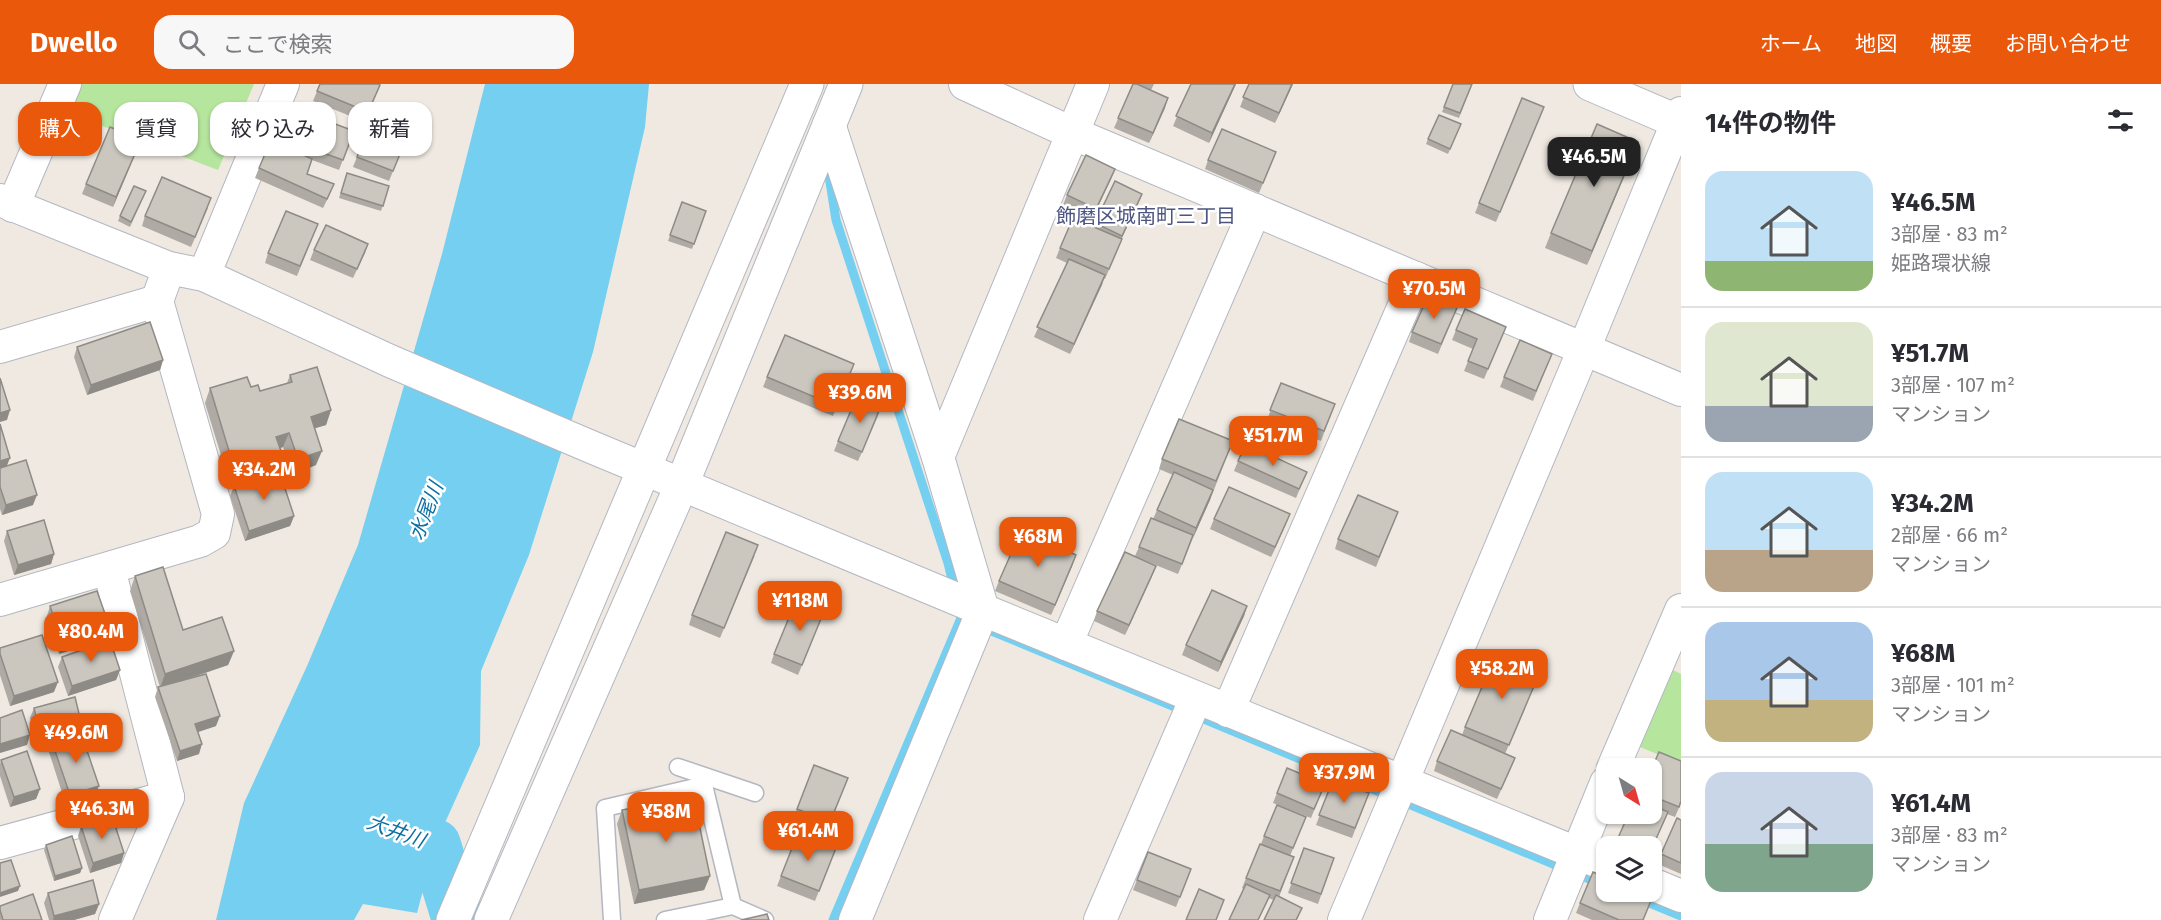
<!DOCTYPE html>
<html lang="ja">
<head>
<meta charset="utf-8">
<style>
  :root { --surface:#fff; --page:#f7f7f7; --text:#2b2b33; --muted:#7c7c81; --line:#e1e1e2; --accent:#ea580c }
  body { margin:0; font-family:"Fira Sans","Noto Sans JP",sans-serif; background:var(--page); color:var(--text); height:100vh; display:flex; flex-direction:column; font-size:22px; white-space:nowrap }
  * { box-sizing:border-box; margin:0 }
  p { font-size:20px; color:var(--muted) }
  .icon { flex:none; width:33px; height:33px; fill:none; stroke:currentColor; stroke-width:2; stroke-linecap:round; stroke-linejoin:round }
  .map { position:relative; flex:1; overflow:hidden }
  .drawer { display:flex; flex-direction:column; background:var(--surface); width:480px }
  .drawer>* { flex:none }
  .guide { position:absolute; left:18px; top:18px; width:570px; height:54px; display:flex; gap:12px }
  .needle { width:39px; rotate:143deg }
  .controls { position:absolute; left:1596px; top:674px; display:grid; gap:12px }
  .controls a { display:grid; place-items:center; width:66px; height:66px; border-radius:12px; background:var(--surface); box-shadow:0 2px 4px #0004; font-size:30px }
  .price { position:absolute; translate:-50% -51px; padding:0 14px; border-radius:12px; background:var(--accent); color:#fff; font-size:20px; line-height:39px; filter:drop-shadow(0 2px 3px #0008) }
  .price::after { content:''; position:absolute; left:50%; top:36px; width:18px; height:14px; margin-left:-9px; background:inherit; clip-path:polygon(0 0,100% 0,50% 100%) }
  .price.active { background:#222; color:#fff }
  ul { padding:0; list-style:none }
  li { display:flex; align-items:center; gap:18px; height:150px; padding:0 24px }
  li+li { border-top:2px solid var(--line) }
  li span { display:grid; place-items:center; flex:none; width:168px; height:120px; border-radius:18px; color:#555 }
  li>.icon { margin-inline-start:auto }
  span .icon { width:72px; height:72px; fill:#fffc; stroke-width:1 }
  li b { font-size:26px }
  h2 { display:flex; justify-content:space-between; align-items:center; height:72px; padding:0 24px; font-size:26px }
  .pill { padding:0 21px; border-radius:18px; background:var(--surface); box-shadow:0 2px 4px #0004; font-size:21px; line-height:54px }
  .pill.active { background:var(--accent); color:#fff }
  header { display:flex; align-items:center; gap:36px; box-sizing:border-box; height:84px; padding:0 30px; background:var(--accent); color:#fff }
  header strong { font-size:28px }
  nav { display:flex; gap:33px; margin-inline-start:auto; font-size:21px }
  .search { width:420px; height:54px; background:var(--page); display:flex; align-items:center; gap:15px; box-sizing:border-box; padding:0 21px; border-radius:18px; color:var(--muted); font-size:22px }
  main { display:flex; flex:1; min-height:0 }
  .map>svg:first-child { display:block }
</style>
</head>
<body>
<header>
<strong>Dwello</strong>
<div class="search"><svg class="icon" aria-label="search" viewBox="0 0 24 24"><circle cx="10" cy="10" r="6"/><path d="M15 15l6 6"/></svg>ここで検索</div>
<nav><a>ホーム</a><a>地図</a><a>概要</a><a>お問い合わせ</a></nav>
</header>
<main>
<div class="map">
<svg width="1681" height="836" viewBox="0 0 1681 836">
  <rect width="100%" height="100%" fill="#efe9e1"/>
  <g fill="#b6e59e">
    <polygon points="71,0 254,0 218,86 60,26"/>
    <polygon points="1673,586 1681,590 1681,680 1640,663"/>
  </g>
  <polygon fill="#75cff0" points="485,0 649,0 645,43 593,268 529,471 481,587 480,661 435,761 417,829 363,820 354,836 216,836 244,719 307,582 358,461 442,170"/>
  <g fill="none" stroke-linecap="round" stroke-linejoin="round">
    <g stroke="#75cff0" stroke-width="9">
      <polyline points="827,79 836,136 948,479 955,508"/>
      <polyline points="982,543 1606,802"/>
      <polyline points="1620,807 1681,832"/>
      <polyline points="833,836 961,534 958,522"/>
    </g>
    <polyline stroke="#75cff0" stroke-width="52" points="368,737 435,761 458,836"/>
    <g stroke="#b4b7c1" stroke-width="19">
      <g id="lane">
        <polyline points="678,683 755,709"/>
        <polyline points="612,836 605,724 704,701 733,822 765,836"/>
        <polyline points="665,836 733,822"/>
      </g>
    </g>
    <g stroke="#b4b7c1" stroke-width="34">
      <g id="street">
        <polyline points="965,0 1072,49 1681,306"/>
        <polyline points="829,40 938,373 983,526 855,836"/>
        <polyline points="0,116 169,184 204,191 390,277 589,362 983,526 1606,781"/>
        <polyline points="13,122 65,0"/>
        <polyline points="204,191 283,0"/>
        <polyline points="0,263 157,217"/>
        <polyline points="938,373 1093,0"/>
        <polyline points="109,485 168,713 115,836"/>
        <polyline points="0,516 200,457 214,449 218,430 157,217 169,184"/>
        <polyline points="1066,560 1255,126"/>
        <polyline points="1228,627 1416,194"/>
        <polyline points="1613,684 1681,526"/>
        <polyline points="0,759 168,713"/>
        <polyline points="1652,800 1681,812"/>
        <polyline points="1100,836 1196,614"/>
        <polyline points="1344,836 1584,265 1681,29"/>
        <polyline points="1550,836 1606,699"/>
      </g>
    </g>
    <g stroke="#b4b7c1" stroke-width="35">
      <g id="secondary">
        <polyline points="1590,0 1681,39"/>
        <polyline points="453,836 807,0"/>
        <polyline points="491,836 682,400 846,0"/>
      </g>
    </g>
    <use href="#lane" stroke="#fff" stroke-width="16"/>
    <use href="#street" stroke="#fff" stroke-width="32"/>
    <use href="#secondary" stroke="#fff" stroke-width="33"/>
  </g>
  <g fill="#afaba4">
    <polygon points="320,0 376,11 365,38 313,17"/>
    <polygon points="1133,0 1154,0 1151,6 1165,24 1149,59 1114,44"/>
    <polygon points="1191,0 1236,0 1209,59 1173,42"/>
    <polygon points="1249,0 1293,0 1275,39 1240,23"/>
    <polygon points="1472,0 1459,34 1442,28 1444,23"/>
    <polygon points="1544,23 1496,138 1475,129 1479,119"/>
    <polygon points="311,31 354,47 339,86 312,76 307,90 330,110 323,124 255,94 259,84 298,68"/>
    <polygon points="370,39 407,53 389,97 353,83"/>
    <polygon points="1461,40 1448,70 1426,60 1428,55"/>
    <polygon points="95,44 83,70 61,60 63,55"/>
    <polygon points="141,56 113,123 82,110 86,100"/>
    <polygon points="1638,58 1587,181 1545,164 1551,149"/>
    <polygon points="1276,68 1259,109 1205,85 1208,76"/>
    <polygon points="347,89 389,102 381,127 339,114"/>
    <polygon points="1111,95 1092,135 1063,121 1067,111"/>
    <polygon points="144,112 130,143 118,137 120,132"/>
    <polygon points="682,118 706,127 692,165 668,157"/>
    <polygon points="1138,120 1121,155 1118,165 1105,195 1104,195 1070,270 1034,253 1067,179 1056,174 1060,164 1093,143 1095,139"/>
    <polygon points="208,124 191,163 142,142 145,132"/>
    <polygon points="318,140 297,192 265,179 268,169"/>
    <polygon points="368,160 353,194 310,176 314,166"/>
    <polygon points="1453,234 1438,270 1409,258 1412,248"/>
    <polygon points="1456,246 1502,253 1484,295 1464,287 1473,265 1452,256"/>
    <polygon points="77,263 163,276 160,286 87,311 74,273"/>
    <polygon points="1552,270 1533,317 1500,303 1504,293"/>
    <polygon points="854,280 833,332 763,303 767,293"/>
    <polygon points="290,291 331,326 326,341 315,344 316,381 293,390 283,363 280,364 276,382 251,390 249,384 227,391 205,319 210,304 251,303 260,307 287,299"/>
    <polygon points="1281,299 1335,320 1321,357 1267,336"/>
    <polygon points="878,332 858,377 834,367 838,357"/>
    <polygon points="0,340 7,382 33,421 2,431 0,425"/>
    <polygon points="1233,357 1210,416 1193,454 1178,490 1138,474 1152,492 1125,551 1094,537 1097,527 1135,472 1139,463 1153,435 1173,391 1159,385 1162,375"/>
    <polygon points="1238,377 1307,388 1296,414 1234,387"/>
    <polygon points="234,402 294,432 290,442 245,457 230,412"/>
    <polygon points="1398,428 1376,483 1335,465 1338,455"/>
    <polygon points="1214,435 1286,440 1271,473 1210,445"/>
    <polygon points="7,447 54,470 51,480 14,491 4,457"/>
    <polygon points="755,471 720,554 689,541 692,531"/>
    <polygon points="1073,480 1051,531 995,507 999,497"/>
    <polygon points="135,492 183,546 234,567 228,581 191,594 216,642 198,648 199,670 177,677 155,613 158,603 160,603 130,507"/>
    <polygon points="50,522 110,544 106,554 59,570 47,532"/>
    <polygon points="1247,522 1244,532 1218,588 1182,571 1186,561"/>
    <polygon points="821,535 798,591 771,579 774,570"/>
    <polygon points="0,564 54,608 10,622 0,591"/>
    <polygon points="62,573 120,586 116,596 68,612 58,583"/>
    <polygon points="1540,588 1505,670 1511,684 1497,715 1434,687 1437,677 1462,651 1465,643"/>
    <polygon points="34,624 78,648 37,659 30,634"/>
    <polygon points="52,658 95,711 66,721 49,668"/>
    <polygon points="1,676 40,705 36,715 10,723 0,692 0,680"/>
    <polygon points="1681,677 1681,719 1675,733 1667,730 1664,738 1652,762 1615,762 1618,754 1652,729 1652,684"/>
    <polygon points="814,681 848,694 827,748 793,735"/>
    <polygon points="1287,684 1325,700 1311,734 1273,719"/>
    <polygon points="1333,696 1369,709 1352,754 1316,741"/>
    <polygon points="622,726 710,792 704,806 634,820 617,740"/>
    <polygon points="1306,733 1290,772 1294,773 1279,813 1302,824 1297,836 1264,836 1274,816 1268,814 1266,821 1242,804 1260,760 1261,760 1264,752"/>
    <polygon points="1681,736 1681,790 1658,780 1661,770"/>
    <polygon points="81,742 124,769 121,779 90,789 78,752"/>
    <polygon points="798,749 836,764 815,817 777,802"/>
    <polygon points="46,761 82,784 80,789 54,797 44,766"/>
    <polygon points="1304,764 1334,774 1318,820 1288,809"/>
    <polygon points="1148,768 1191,785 1176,823 1133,806"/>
    <polygon points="48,809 99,820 95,830 74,836 49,836 44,819"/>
    <polygon points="1580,819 1649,823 1643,836 1592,836 1576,829"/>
    <polygon points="0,822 42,836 0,836"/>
  </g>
  <g fill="#8e8b86">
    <polygon points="1235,0 1236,0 1209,59 1212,49"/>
    <polygon points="1292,0 1293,0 1275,39 1279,29"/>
    <polygon points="1168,14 1165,24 1149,59 1153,49"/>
    <polygon points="141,56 137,66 113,123 116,113"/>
    <polygon points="1638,58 1633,72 1587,181 1592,167"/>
    <polygon points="1115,85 1111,95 1092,135 1096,125"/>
    <polygon points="1142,110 1138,120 1118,162 1122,152"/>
    <polygon points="368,160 365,169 353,194 357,185"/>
    <polygon points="1105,191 1102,201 1070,270 1074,260"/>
    <polygon points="163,276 160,286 87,311 91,301"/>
    <polygon points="10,326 7,336 0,338 0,329"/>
    <polygon points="331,326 326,341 306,347 311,333"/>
    <polygon points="289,349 283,363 271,367 276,353"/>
    <polygon points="281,367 276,382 251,390 256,376"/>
    <polygon points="322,367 316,381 293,390 298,375"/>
    <polygon points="254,370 249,384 227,391 232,377"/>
    <polygon points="10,374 6,384 0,386 0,377"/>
    <polygon points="1213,406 1210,416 1193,454 1196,444"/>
    <polygon points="37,411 33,421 2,431 6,421"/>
    <polygon points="1290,430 1286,440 1271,473 1275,463"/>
    <polygon points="294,432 290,442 245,457 249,447"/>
    <polygon points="54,470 51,480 14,491 18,481"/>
    <polygon points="1076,471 1073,480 1051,531 1055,521"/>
    <polygon points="1156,482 1152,492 1125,551 1129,541"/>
    <polygon points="1247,522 1244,532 1218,588 1221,578"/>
    <polygon points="110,544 106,554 59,570 63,560"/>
    <polygon points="234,567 228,581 160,604 165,590"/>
    <polygon points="120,586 116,596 68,612 72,602"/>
    <polygon points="58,598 54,608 10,622 14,612"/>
    <polygon points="220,632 216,642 192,650 195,640"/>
    <polygon points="81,638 78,648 37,659 40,649"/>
    <polygon points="30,651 27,661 0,669 0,660"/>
    <polygon points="202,660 199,670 177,677 180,667"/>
    <polygon points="99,702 95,711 66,721 70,711"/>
    <polygon points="40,705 36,715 10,723 14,713"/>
    <polygon points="124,769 121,779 90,789 93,779"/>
    <polygon points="82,784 80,789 54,797 55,792"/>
    <polygon points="710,792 704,806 634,820 639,806"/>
    <polygon points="20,802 18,807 0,813 0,809"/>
    <polygon points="99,820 95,830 74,836 53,836 54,832"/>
  </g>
  <g fill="#cbc7bf" stroke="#8e8b86" stroke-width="1.5">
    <polygon points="320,0 378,0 380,1 368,28 317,7"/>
    <polygon points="1133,0 1137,0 1168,14 1153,49 1118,34"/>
    <polygon points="1191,0 1235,0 1212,49 1176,32"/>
    <polygon points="1249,0 1292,0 1279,29 1243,13"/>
    <polygon points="1453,0 1472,0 1460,29 1444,23"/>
    <polygon points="1522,14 1544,23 1500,128 1479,119"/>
    <polygon points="311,31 354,47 343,76 301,61"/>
    <polygon points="1439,31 1461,40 1450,65 1428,55"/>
    <polygon points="73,33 95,44 85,65 63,55"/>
    <polygon points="370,39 407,53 393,87 357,73"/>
    <polygon points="1597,40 1638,58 1592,167 1551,149"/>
    <polygon points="110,43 141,56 116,113 86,100"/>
    <polygon points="1222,45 1276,68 1263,99 1208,76"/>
    <polygon points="271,56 312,75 307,90 334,100 327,115 259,84"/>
    <polygon points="1086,71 1115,85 1096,125 1067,111"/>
    <polygon points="347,89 389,102 383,122 341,109"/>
    <polygon points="162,93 211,114 195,153 145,132"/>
    <polygon points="1115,97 1142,110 1122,152 1095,139"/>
    <polygon points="134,102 146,107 131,138 120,132"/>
    <polygon points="682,118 706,127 694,160 670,151"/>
    <polygon points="286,127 318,140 300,182 268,169"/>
    <polygon points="1073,134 1122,155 1109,185 1060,164"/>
    <polygon points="326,141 368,160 357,185 314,166"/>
    <polygon points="1069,175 1105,191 1074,260 1037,243"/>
    <polygon points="1428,212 1457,224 1441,260 1412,248"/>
    <polygon points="1465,225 1506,243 1488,285 1468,277 1477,255 1456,246"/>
    <polygon points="150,238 163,276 91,301 77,263"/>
    <polygon points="785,251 854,280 836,322 767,293"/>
    <polygon points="1520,256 1552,270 1536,307 1504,293"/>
    <polygon points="317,283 331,326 311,333 322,367 298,375 289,349 276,353 281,367 256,376 254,370 232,377 210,304 247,293 251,303 258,301 260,307 292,298 290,291"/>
    <polygon points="0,294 10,326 0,329"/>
    <polygon points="1281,299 1335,320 1324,347 1270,326"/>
    <polygon points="857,312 881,322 862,368 838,357"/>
    <polygon points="1179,335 1233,357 1216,397 1162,375"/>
    <polygon points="0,340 10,374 0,377"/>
    <polygon points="1246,360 1307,388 1299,405 1238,377"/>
    <polygon points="26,376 37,411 6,421 0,403 0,384"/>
    <polygon points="279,386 294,432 249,447 234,402"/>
    <polygon points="1174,388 1213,406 1196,444 1157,426"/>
    <polygon points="1229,403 1290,430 1275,463 1214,435"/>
    <polygon points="1358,411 1398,428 1379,473 1338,455"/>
    <polygon points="1151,434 1193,451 1182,480 1139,463"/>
    <polygon points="44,436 54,470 18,481 7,447"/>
    <polygon points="1021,447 1076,471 1055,521 999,497"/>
    <polygon points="726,448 758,461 724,544 692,531"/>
    <polygon points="1125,468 1156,482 1129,541 1097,527"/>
    <polygon points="163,483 183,546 222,533 234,567 165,590 135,492"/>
    <polygon points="1212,506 1247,522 1221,578 1186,561"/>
    <polygon points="97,507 110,544 63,560 50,522"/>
    <polygon points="797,514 825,525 802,581 774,570"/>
    <polygon points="42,551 58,598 14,612 0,570 0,564"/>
    <polygon points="110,556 120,586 72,602 62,573"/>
    <polygon points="1496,570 1540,588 1509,661 1465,643"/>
    <polygon points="206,590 220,632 195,640 202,660 180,667 158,603"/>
    <polygon points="75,613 81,638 40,649 34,624"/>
    <polygon points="22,626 30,651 0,660 0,634"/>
    <polygon points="1451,646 1515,674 1501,705 1437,677"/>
    <polygon points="81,649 99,702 70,711 52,658"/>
    <polygon points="27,667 40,705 14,713 1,676"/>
    <polygon points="1659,668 1681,677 1681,717 1679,723 1652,712 1652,684"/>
    <polygon points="814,681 848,694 830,738 797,725"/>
    <polygon points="1287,684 1325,700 1314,725 1277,709"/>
    <polygon points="1333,696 1369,709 1355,744 1319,731"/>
    <polygon points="693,711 710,792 639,806 622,726"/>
    <polygon points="1277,721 1306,733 1293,764 1264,752"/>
    <polygon points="1652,721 1668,728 1652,764 1652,762 1637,762 1618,754 1629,729 1652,729"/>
    <polygon points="112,732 124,769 93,779 81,742"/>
    <polygon points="1677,734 1681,736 1681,779 1661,770"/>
    <polygon points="798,749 836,764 819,807 781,792"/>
    <polygon points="72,752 82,784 55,792 46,761"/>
    <polygon points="1260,760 1294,773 1280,807 1246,794"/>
    <polygon points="1304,764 1334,774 1321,810 1291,799"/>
    <polygon points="1148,768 1191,785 1180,813 1137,796"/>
    <polygon points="11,776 20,802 0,809 0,779"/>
    <polygon points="1593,788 1606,794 1606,807 1637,807 1652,814 1643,836 1619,836 1580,819"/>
    <polygon points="93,796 99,820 54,832 48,809"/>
    <polygon points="1246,800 1270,811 1258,836 1229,836"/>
    <polygon points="1199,805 1224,816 1216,836 1186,836"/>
    <polygon points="33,810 42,836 3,836 0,826 0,822"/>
    <polygon points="1276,811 1302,824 1296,836 1264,836"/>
    <polygon points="767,830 769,836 741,836"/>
  </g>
  <g text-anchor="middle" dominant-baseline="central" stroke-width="5" stroke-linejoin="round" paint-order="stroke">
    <g font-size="20" fill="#4d5680" stroke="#fff">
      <text x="1146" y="132">飾磨区城南町三丁目</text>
    </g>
    <g font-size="20" font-style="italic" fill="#0d6fa3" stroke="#fff">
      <text transform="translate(426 427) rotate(-69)">水尾川</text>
      <text transform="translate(396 747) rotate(20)">大井川</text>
    </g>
  </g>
</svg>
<div class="controls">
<a><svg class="needle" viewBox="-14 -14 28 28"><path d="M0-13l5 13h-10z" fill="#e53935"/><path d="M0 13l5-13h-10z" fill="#7c7c81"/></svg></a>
<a><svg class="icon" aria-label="layers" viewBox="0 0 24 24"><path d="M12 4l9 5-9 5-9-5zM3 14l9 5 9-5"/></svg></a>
</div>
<b class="price active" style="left:1594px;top:104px">¥46.5M</b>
<b class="price" style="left:1434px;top:236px">¥70.5M</b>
<b class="price" style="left:860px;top:340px">¥39.6M</b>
<b class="price" style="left:1273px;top:383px">¥51.7M</b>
<b class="price" style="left:264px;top:417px">¥34.2M</b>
<b class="price" style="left:1038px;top:484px">¥68M</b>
<b class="price" style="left:800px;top:548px">¥118M</b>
<b class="price" style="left:91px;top:579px">¥80.4M</b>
<b class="price" style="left:1502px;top:616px">¥58.2M</b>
<b class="price" style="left:76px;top:680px">¥49.6M</b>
<b class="price" style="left:1344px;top:720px">¥37.9M</b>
<b class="price" style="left:102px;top:756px">¥46.3M</b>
<b class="price" style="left:666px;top:759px">¥58M</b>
<b class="price" style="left:808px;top:778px">¥61.4M</b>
<div class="guide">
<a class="pill active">購入</a>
<a class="pill">賃貸</a>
<a class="pill">絞り込み</a>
<a class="pill">新着</a>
</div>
</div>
<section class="drawer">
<h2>14件の物件<svg class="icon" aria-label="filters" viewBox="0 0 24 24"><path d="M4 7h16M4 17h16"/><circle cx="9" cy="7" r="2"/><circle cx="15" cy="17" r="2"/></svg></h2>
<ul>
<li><span style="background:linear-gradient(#bfe0f5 75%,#8fb573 0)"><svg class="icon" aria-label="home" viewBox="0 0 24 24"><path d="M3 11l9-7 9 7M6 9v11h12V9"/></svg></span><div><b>¥46.5M</b><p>3部屋 · 83 m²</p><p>姫路環状線</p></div></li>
<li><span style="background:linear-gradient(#dfe7d0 70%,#9aa5b1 0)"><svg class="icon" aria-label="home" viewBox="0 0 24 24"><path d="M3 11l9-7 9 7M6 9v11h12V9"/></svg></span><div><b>¥51.7M</b><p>3部屋 · 107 m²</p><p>マンション</p></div></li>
<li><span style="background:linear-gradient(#bfe0f5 65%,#b9a48a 0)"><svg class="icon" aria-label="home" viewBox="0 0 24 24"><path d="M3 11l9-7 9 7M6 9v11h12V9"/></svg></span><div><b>¥34.2M</b><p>2部屋 · 66 m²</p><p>マンション</p></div></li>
<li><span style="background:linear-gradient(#a9c7e8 65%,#c2b280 0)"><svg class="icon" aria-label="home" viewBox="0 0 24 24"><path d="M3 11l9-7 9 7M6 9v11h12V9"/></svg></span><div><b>¥68M</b><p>3部屋 · 101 m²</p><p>マンション</p></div></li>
<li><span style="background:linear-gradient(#c9d6e8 60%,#7fa58c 0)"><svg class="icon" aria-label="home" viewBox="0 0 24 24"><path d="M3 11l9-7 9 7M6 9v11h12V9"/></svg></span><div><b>¥61.4M</b><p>3部屋 · 83 m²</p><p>マンション</p></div></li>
</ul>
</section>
</main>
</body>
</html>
